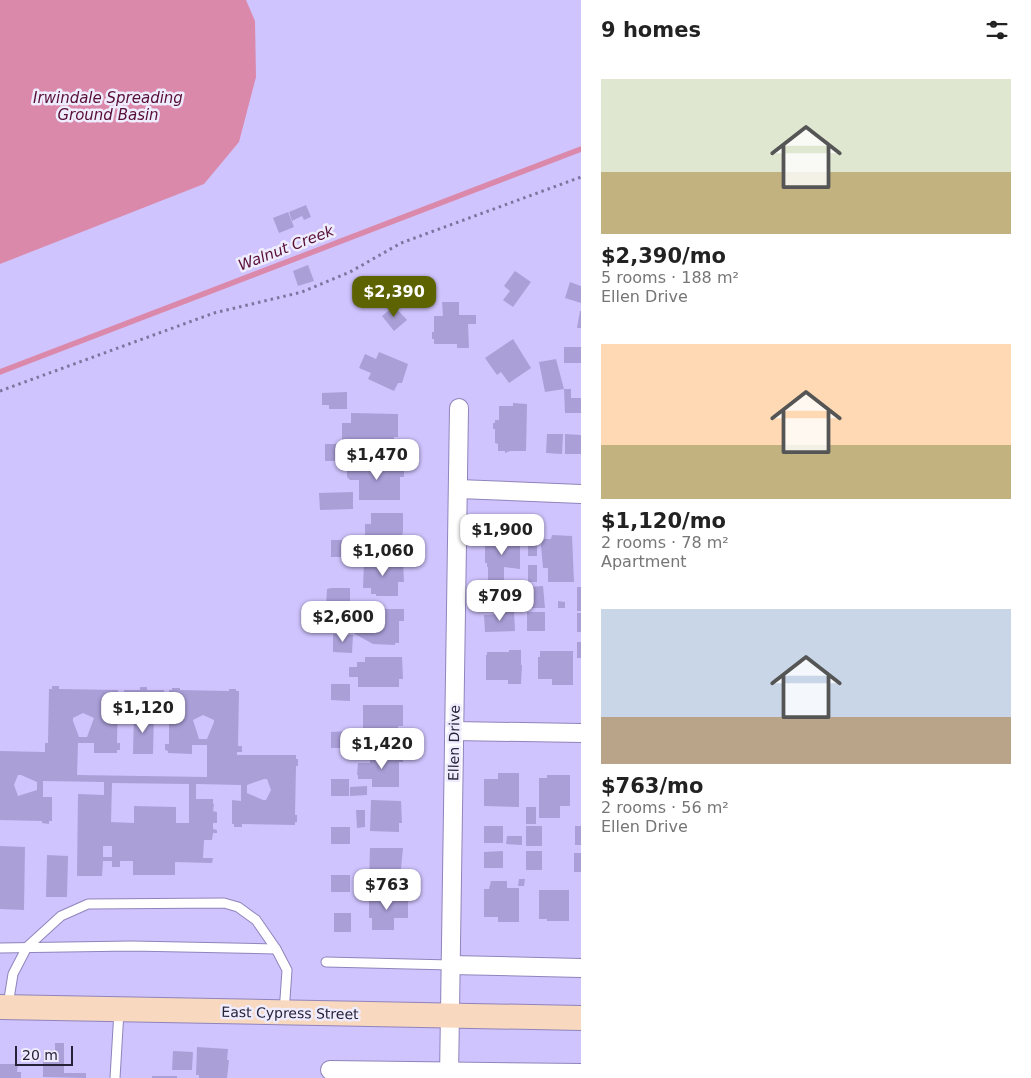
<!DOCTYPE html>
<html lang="en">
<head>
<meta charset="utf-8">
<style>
  :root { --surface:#fff; --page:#f6f6f6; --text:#222; --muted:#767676; --accent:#5d6300 }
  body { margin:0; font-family:"DejaVu Sans",sans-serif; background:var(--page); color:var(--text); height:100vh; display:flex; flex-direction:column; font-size:19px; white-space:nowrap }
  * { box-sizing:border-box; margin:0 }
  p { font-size:16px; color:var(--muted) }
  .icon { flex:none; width:28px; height:28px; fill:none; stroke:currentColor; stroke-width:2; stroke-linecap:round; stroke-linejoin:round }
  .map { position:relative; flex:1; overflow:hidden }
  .panel { display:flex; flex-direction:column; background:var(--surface); width:450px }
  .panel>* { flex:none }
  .scale { position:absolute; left:15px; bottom:12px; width:58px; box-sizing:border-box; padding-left:5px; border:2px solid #272238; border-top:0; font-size:14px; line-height:18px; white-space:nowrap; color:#272238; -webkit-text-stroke:4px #efecfe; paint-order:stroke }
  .price { position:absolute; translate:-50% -42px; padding:0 11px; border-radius:10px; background:#fff; color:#222; font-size:16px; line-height:32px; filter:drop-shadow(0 1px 2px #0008) }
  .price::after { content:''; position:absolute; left:50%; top:30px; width:15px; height:11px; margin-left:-8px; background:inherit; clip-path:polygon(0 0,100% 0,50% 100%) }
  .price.on { background:var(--accent); color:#fff }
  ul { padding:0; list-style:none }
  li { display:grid; align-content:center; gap:10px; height:265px; padding:0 20px }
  li span { display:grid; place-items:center; height:155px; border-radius:0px; color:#555 }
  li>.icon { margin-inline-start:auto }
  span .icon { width:90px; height:90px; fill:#fffc; stroke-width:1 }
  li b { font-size:21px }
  h2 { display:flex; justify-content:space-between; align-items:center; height:60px; padding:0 20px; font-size:21px }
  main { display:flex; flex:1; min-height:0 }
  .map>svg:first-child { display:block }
</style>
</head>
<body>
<main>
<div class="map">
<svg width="581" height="1078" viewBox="0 0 581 1078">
  <rect width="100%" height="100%" fill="#d0c4fe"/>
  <polygon fill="#db89ab" points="0,0 246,0 255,21 256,77 239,142 204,184 0,264"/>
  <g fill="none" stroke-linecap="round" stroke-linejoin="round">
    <polyline stroke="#db89ab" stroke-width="5.5" points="0,372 581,149"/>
  </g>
  <g fill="#ab9fd8" fill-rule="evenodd">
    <polygon points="306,205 311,217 304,220 302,216 292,221 289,212"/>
    <polygon points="288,212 294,227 279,233 273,218"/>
    <polygon points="308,265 314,281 298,286 293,271"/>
    <polygon points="515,271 531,282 513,307 503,300 510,291 504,286"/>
    <polygon points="570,282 581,286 581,303 565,298"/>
    <polygon points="442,302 459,302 459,315 476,315 476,324 468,324 469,348 457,348 457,344 434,344 434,339 432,339 432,332 434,332 434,316 443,316"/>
    <polygon points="394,306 407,320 394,331 382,316"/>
    <polygon points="580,311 581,311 581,328 577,328"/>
    <polygon points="513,339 531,368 509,383 501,372 497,375 485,358"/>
    <rect x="564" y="347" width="17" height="16"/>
    <polygon points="379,352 408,364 402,383 398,383 394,391 368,379 371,373 359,368 365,354 376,359"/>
    <polygon points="556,359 564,389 545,392 539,362"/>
    <polygon points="564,389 571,389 571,398 581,398 581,413 565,413"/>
    <polygon points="347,392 347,409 329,409 329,405 322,405 322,393"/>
    <polygon points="513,403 527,404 526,451 510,451 505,453 505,451 498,451 498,444 495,443 495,429 493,429 493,423 495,423 495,420 499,420 499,406 513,406"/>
    <polygon points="351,413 398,414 398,437 394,437 394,448 347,446 342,440 342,423 351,423"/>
    <polygon points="547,434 563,434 562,454 546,453"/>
    <polygon points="565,434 581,435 581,454 565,454"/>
    <rect x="325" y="444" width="20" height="17"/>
    <polygon points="349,465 404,465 404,477 400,477 400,500 359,500 359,480 350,480 347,477 347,468 349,468"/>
    <polygon points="353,492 353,509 320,510 319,493"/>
    <polygon points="371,513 403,513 403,531 402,536 400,536 399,544 393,545 371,544 371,542 365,541 365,524 371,524"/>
    <polygon points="511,533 516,533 520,537 520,569 504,567 504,581 488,581 488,567 487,567 487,563 485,563 485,540 486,539 499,540 499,537 508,537"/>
    <polygon points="552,535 572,536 574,582 548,582 548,568 543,568 541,546 542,539 551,539"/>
    <rect x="528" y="538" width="9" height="18"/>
    <rect x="331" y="540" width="20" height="17"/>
    <polygon points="403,561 404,582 398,582 398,596 376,596 376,594 371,594 371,588 363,588 364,562"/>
    <rect x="528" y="565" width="9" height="17"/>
    <polygon points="543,586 545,608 528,608 528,588 529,587"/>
    <rect x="577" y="587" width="4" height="24"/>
    <polygon points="331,588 350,588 350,605 326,605 327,589"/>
    <rect x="485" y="588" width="19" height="17"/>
    <polygon points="558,601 565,602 565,608 558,608"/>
    <polygon points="360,609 404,609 404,621 399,621 399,643 395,643 395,645 373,644 355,634 355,620 360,620"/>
    <polygon points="502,611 514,611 515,631 485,632 484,615 502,614"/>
    <rect x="527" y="612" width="18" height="19"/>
    <rect x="577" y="613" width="4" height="19"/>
    <polygon points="333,634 353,635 352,653 333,652"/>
    <rect x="577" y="642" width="4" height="16"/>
    <polygon points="509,650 521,650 521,665 522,665 521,684 508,684 508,680 486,680 486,655 487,655 487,652 509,652"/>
    <polygon points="540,651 573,651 573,685 552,685 552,679 538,679 538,657 540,657"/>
    <polygon points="365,657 402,657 403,679 399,679 399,687 358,687 358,677 349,677 349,667 357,667 357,662 365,662"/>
    <polygon points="331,684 350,684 350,701 331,700"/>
    <path d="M52 686H59V689L118 690 117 743H120V750H117V753H94V743H78L77 775 207 777V745H192V754L168 753V751L165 750V744H169V708L124 707V690H140V687H147V690H164V698H169V690H172V688H180V690L229 691V689H236V691H239L238 746H242V752H237V755H296V759H298V766H296L295 815H297V822H295V825L242 824V827H234V824H232V800L241 801V785L196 784V799H213V804H214L213 811 217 812V823H213V829L217 830V833H213L212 840H204L203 858H213L212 863 175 862V875H133V861H120V867H112V861H103L102 876H77L78 794 104 795V782L43 781V797H52V821H49V824L42 823V821L0 820V751L45 752V743H48L49 689H52ZM83 713 94 718 87 737H79L73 721V718ZM203 715 214 720V722L207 739H199L193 720ZM18 775H21L37 782V790L18 796 14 785ZM264 779H267L271 790 266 800H263L247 793V785ZM112 783 189 784V823H176V807L134 806V823L111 822ZM103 846H112V857H103Z"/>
    <polygon points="363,705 403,705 403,726 398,726 398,740 376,740 363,736"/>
    <polygon points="134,713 154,714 153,754 133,754"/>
    <polygon points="350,731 350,748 331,748 331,732"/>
    <polygon points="370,753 403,753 403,762 399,762 399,787 372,787 372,779 358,779 358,775 357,775 358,763 370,763"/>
    <polygon points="498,773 519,773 519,807 484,806 484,779 498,779"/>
    <polygon points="547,775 570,775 570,806 560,806 560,818 539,818 539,778 547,778"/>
    <rect x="331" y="779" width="18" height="17"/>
    <polygon points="367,786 367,795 350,796 350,787"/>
    <polygon points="371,800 401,801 402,823 399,823 399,832 370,831"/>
    <rect x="526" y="807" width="10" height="17"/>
    <polygon points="356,810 365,810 365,827 357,828"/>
    <rect x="484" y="826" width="19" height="17"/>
    <rect x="526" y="826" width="16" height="20"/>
    <rect x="575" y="826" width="6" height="19"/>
    <rect x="331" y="827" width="19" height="17"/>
    <polygon points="507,836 522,836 522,845 506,844"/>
    <polygon points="0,846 25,847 24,910 0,909"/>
    <polygon points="370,848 403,848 401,869 398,869 399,883 369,883"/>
    <polygon points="503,851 503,868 484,868 484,852"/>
    <rect x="526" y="851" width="16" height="19"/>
    <rect x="574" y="853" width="7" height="19"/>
    <polygon points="47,855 68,856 67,897 46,897"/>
    <rect x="331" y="875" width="19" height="17"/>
    <polygon points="519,879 525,879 524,886 518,886"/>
    <polygon points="491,881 507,881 507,888 519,888 519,922 498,922 498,917 484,917 484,889 489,889"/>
    <polygon points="539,890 569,890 569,921 547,921 547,919 539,919"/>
    <polygon points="408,896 408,918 394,918 394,930 372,930 372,918 369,918 369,897"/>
    <rect x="334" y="913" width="17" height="19"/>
    <polygon points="55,1043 64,1043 64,1073 86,1073 86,1078 43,1077 43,1050 55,1050"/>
    <polygon points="197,1047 228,1049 227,1060 229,1060 227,1078 199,1078 199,1075 196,1075"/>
    <polygon points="173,1051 193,1052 192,1070 172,1070"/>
    <polygon points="0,1064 18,1064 17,1072 21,1072 21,1078 0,1078"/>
    <rect x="152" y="1076" width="25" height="2"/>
  </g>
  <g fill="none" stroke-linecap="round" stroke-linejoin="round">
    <g stroke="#9084bb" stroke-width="11">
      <g id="service">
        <polyline points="0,948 132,946 276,949"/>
        <polyline points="326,962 451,965"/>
        <polyline points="8,1005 13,974 27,947 61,916 88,904 224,903 238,907 256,920 276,949 287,970 284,1013"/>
        <polyline points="115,1078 119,1011"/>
      </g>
    </g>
    <g stroke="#9084bb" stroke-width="20">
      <g id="minor">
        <polyline points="458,489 581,494"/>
        <polyline points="454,731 581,733"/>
        <polyline points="451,965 581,968"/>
        <polyline points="330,1070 581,1073"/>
        <polyline points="449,1078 459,408"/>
      </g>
    </g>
    <g stroke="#9084bb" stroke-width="26">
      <polyline id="secondary" points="0,1007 581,1018"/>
    </g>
    <polyline stroke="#7e759e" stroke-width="3" stroke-dasharray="2.5 4" stroke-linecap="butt" points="0,391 214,313 302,292 350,272 401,243 581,177"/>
    <use href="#service" stroke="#fff" stroke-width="9"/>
    <use href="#minor" stroke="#fff" stroke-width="18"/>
    <use href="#secondary" stroke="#f8d8be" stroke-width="24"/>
  </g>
  <g text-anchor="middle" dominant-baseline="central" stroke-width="5" stroke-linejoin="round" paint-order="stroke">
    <g font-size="14" fill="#272238" stroke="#efecfe">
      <text transform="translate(454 743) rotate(-89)">Ellen Drive</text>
      <text transform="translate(290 1013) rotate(1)">East Cypress Street</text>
    </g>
    <g font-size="15" font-style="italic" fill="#580f35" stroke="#efecfe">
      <text x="108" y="98">Irwindale Spreading<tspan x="108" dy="17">Ground Basin</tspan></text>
      <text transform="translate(286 248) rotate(-21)">Walnut Creek</text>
    </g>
  </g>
</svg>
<div class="scale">20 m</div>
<b class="price on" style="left:394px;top:318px">$2,390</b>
<b class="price" style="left:377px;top:481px">$1,470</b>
<b class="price" style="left:502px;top:556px">$1,900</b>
<b class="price" style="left:383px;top:577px">$1,060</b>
<b class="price" style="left:500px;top:622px">$709</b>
<b class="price" style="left:343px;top:643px">$2,600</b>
<b class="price" style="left:143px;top:734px">$1,120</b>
<b class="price" style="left:382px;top:770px">$1,420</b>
<b class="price" style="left:387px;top:911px">$763</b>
</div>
<section class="panel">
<h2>9 homes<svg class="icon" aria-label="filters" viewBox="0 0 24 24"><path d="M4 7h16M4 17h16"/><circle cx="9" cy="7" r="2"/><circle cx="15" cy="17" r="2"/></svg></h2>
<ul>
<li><span style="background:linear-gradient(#dfe7d0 60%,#c2b280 0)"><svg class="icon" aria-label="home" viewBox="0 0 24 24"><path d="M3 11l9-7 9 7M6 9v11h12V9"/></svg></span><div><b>$2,390/mo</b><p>5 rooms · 188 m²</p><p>Ellen Drive</p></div></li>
<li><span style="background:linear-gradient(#ffd9b3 65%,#c2b280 0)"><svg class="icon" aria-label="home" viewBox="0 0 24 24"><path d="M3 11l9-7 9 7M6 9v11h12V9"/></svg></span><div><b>$1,120/mo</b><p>2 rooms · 78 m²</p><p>Apartment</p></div></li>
<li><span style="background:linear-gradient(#c9d6e8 70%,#b9a48a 0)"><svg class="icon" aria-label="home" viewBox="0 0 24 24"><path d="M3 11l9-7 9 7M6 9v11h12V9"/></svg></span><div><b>$763/mo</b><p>2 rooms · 56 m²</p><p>Ellen Drive</p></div></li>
</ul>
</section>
</main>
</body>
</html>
